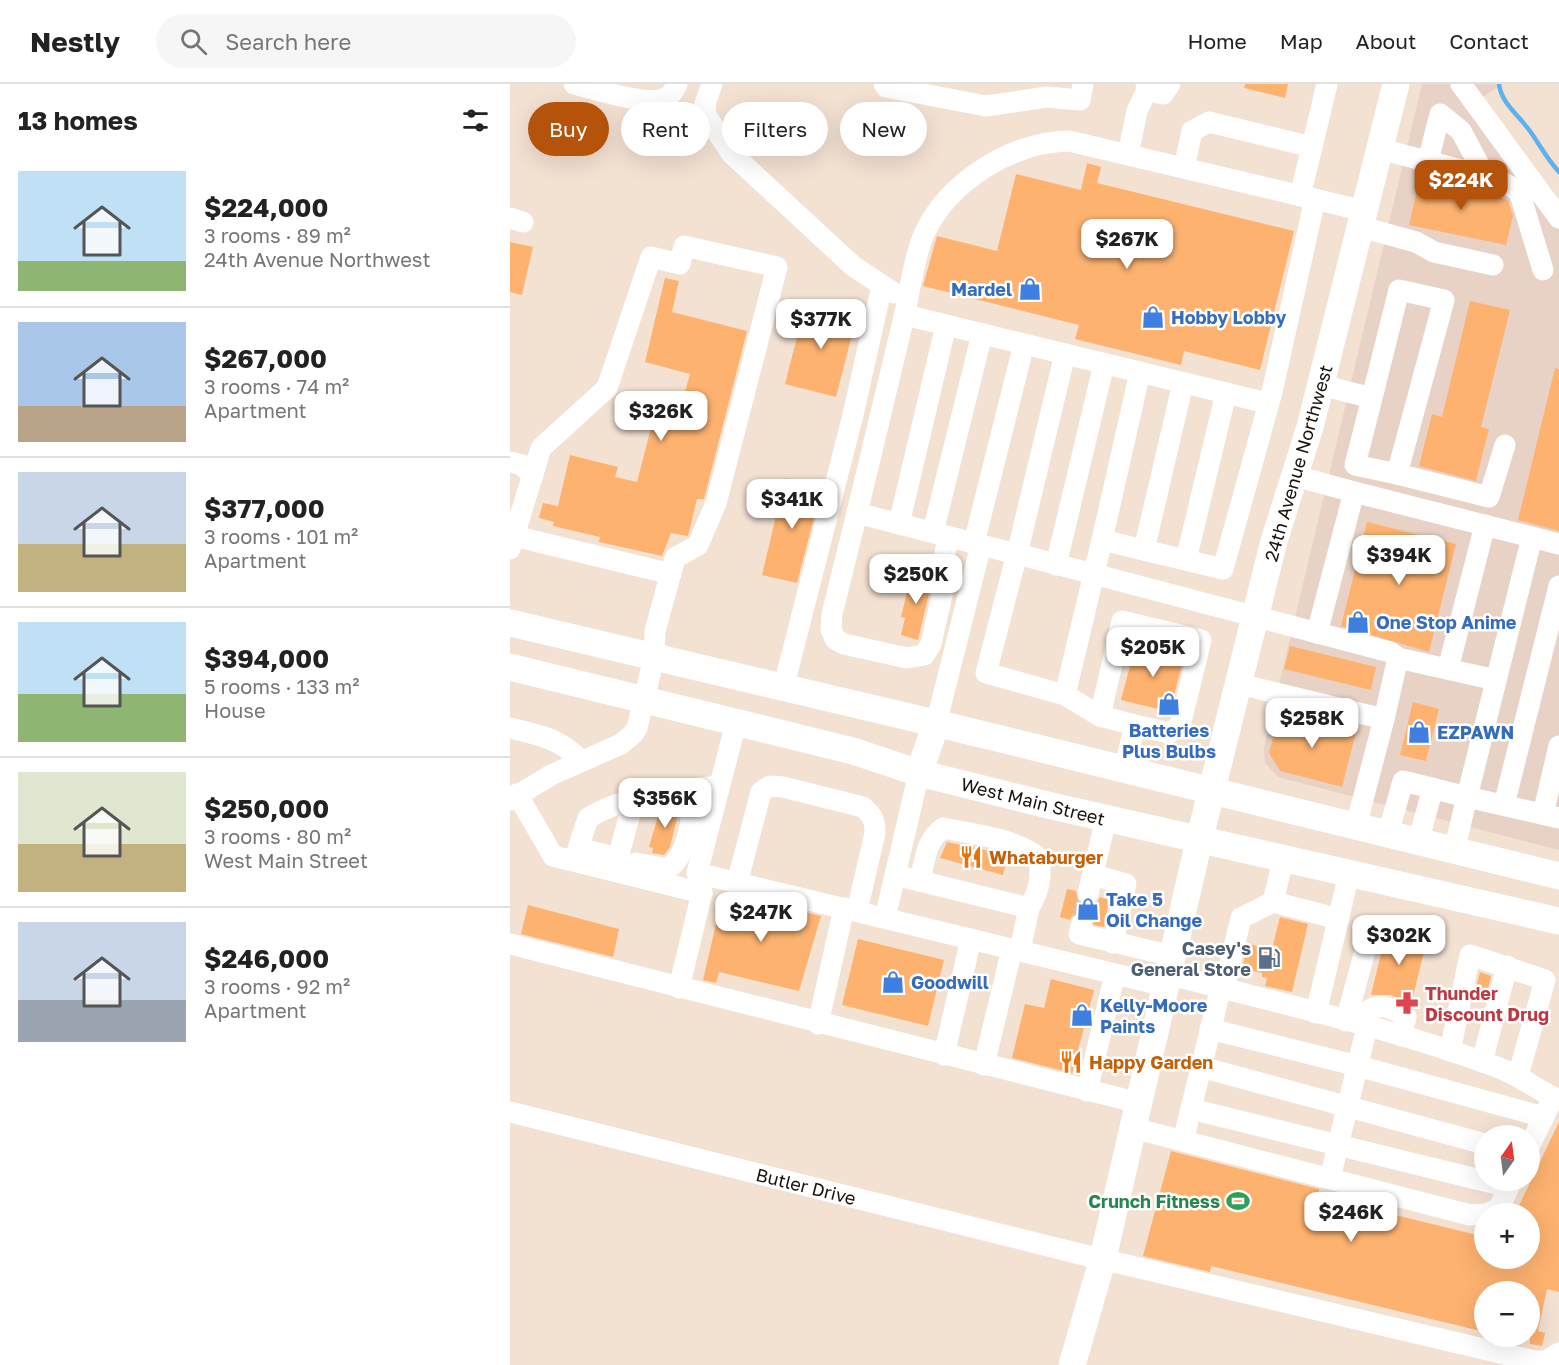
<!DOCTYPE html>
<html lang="en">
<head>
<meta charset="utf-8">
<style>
  :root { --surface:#fff; --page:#f6f6f6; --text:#222; --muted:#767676; --line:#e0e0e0; --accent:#b45309 }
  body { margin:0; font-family:"Golos Text",sans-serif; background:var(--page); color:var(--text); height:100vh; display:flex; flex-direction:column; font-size:22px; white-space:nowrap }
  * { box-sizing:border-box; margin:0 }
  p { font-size:20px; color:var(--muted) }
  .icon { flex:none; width:33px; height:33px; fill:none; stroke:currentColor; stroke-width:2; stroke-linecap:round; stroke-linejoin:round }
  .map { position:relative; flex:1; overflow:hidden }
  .drawer { display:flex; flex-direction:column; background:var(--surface); width:510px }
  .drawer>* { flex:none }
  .banner { position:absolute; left:18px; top:18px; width:570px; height:54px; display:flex; gap:12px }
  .needle { width:39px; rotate:14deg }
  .buttons { position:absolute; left:964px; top:1041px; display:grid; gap:12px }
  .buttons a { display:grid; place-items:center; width:66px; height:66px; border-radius:50%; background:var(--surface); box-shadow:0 6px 24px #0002; font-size:30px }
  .price { position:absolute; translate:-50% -51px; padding:0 14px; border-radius:12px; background:#fff; color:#222; font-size:20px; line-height:39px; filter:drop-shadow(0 2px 3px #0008) }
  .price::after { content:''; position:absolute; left:50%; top:36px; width:18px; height:14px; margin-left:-9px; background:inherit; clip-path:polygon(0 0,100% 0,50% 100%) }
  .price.on { background:var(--accent); color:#fff }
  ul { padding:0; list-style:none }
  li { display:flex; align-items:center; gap:18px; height:150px; padding:0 18px }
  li+li { border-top:2px solid var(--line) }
  li span { display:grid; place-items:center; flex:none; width:168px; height:120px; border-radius:0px; color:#555 }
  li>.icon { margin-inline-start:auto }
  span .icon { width:72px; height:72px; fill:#fffc; stroke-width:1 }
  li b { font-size:26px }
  h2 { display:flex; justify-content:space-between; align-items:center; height:72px; padding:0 18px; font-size:26px }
  .pill { padding:0 21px; border-radius:27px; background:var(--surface); box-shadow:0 6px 24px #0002; font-size:21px; line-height:54px }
  .pill.on { background:var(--accent); color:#fff }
  header { display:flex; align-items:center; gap:36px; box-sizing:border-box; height:84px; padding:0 30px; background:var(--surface); border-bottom:2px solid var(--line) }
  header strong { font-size:28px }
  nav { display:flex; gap:33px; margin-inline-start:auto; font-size:21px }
  .search { width:420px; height:54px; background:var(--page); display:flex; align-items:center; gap:15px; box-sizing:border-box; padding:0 21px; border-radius:33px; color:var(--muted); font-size:22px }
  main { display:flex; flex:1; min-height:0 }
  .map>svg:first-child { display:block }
</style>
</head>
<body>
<header>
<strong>Nestly</strong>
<div class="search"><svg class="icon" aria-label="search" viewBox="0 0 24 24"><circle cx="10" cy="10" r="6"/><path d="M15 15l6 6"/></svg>Search here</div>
<nav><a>Home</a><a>Map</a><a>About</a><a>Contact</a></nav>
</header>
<main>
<section class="drawer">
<h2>13 homes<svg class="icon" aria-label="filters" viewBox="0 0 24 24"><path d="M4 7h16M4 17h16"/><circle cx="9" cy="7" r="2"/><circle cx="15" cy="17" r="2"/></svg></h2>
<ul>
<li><span style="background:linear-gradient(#bfe0f5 75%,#8fb573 0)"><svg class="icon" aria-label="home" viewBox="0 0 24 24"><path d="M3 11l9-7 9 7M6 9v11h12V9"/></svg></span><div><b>$224,000</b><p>3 rooms · 89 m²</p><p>24th Avenue Northwest</p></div></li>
<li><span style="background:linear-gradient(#a9c7e8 70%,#b9a48a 0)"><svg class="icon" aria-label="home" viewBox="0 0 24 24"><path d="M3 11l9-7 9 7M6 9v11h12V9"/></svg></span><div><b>$267,000</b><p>3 rooms · 74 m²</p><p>Apartment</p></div></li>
<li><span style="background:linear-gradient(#c9d6e8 60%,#c2b280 0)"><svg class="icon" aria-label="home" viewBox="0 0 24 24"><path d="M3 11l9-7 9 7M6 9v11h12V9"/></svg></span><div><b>$377,000</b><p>3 rooms · 101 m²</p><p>Apartment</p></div></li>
<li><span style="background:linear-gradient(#bfe0f5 60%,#8fb573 0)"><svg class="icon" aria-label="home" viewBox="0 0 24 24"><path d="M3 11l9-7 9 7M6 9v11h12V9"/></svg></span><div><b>$394,000</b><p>5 rooms · 133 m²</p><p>House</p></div></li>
<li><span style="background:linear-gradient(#dfe7d0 60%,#c2b280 0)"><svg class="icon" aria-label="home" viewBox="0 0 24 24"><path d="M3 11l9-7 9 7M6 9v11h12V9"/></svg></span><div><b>$250,000</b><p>3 rooms · 80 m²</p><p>West Main Street</p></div></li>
<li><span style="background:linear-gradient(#c9d6e8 65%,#9aa5b1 0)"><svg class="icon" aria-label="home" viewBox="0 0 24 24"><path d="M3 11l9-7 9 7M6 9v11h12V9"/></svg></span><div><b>$246,000</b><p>3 rooms · 92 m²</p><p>Apartment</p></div></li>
</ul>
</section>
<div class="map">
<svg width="1049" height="1281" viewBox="0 0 1049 1281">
  <rect width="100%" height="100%" fill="#f3e1d2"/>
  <polygon fill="#e8d2c5" points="912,0 992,0 973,13 1049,117 1049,766 768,693 755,679 754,664"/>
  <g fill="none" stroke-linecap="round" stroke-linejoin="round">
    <path stroke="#5db1ed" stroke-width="4.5" d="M989 0C991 20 1012 34 1022 50 1031 63 1038 76 1049 88"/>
  </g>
  <g fill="#fdb270">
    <polygon points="735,0 778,0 775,14 734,4"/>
    <polygon points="577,79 591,83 587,99 784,147 750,286 674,267 671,281 565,255 569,241 413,202 427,152 487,167 506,90 571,106"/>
    <polygon points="911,89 965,103 965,106 998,116 1003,132 996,161 899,141"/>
    <polygon points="0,158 23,163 12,211 0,208"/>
    <polygon points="155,194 169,197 162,228 237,247 194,415 187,415 178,452 161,449 152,472 89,458 90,453 43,442 44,438 29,434 33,419 48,422 60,371 108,383 105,393 127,398 141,344 135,342 143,312 172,319 180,290 135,278"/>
    <polygon points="960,217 1000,226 971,343 979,345 966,397 909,382 922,330 932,333"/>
    <polygon points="296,218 347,231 326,313 275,300"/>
    <polygon points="1045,284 1049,285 1049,447 1008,436"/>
    <polygon points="275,394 312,403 287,499 252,491"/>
    <polygon points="857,438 946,460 919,568 831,542"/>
    <polygon points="402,488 423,493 408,556 391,551 395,534 391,533"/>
    <polygon points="626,559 674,572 660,628 611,616"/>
    <polygon points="780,562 866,583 861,606 774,585"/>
    <polygon points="903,618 929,625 916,677 890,671"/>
    <polygon points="770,628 846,648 832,703 770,687 759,669"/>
    <polygon points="164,720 170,722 160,763 154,771 142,769 143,764 139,763 151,722"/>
    <polygon points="437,758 490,769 489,773 497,775 493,791 430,774"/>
    <polygon points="557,805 566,807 569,819 576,822 587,819 590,813 599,816 594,843 584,841 581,830 575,827 563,830 560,836 550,833"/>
    <polygon points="213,810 311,832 289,907 209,888 206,899 193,896"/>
    <polygon points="18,821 109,845 103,873 11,850"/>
    <polygon points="770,833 798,840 782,908 755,902 757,894 752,893 752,889 732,884 738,860 762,865"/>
    <polygon points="877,845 917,855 901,921 881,911 861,911"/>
    <polygon points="348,855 434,876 418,942 332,921"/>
    <polygon points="970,888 981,892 976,913 965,908"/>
    <polygon points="541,895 584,906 562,989 502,974 515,920 534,924"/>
    <polygon points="1049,1038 1049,1208 1037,1205 1028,1247 1035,1249 1032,1262 1020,1260 1020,1208 975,1208 975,1248 701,1182 700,1188 633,1172 661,1067 809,1105 808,1112 975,1153 975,1174 1020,1174 1020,1130 1005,1130"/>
  </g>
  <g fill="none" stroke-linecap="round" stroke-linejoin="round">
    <polyline stroke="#d2c2b4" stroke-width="21" stroke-dasharray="21 10" stroke-linecap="butt" points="572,839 578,810"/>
    <g stroke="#fff" stroke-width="21">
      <path d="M64 0C84 5 138 23 156 14 162 11 164 6 167 0"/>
      <polyline points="202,0 195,20 196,32 222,70 343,182 384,209"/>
      <polyline points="374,0 376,3 476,22 537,13 570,16 573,0"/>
      <polyline points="636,0 637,6 653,10 660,0"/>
      <polyline points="951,0 1049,134"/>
      <polyline points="870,65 986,95 1009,107 1033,186"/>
      <polyline points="618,70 627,27 637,6"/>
      <polyline points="918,77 930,30 951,47 975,92"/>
      <polyline points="674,84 682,47 699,38 802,63 817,0"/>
      <polyline points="790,112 802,63"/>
      <polyline points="0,134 13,138"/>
      <polyline points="851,143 906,158 924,168 983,181"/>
      <polyline points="395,231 757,319"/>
      <polyline points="811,301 862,314 845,381 887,390 934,216 889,206 862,314"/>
      <polyline points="0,378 12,381 23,392"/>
      <polyline points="887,390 979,413 995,361"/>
      <polyline points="785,392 844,408 807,549"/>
      <polyline points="844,408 1049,460"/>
      <polyline points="347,429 322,530 321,545 325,555 334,560 397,574 414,571 421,560 436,493 433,480 438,453"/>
      <polyline points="389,440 436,241"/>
      <polyline points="423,448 472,250"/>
      <polyline points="4,452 161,490"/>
      <polyline points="1022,453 957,713 1049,734"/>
      <polyline points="592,456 630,288"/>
      <polyline points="464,459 514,260"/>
      <polyline points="471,461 507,470 555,270"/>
      <polyline points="0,465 31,364 97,304 141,173 170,180 174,162 267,183 206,419 188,461 165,474 145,547 144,574 127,644 123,650 111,660 41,691 0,716"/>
      <polyline points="634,466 673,299"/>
      <polyline points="676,476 716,309"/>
      <polyline points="546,481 594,280"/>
      <polyline points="888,574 986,596"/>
      <polyline points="938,585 975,441"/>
      <polyline points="729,600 874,635 846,742"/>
      <polyline points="273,605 342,335 372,202"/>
      <polyline points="555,611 592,456 713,485 762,308 805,115"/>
      <polyline points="590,632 555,611 476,589 507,470 880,568 888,574 874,635"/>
      <polyline points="226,639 187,789 655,902"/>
      <path d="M426 640 471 461 347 429C363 363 379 298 394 233 400 208 404 171 415 148 440 96 503 58 559 57L855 127"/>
      <path d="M0 644C30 651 49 654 71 677"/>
      <polyline points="614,685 625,641 659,649 670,642 691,556 612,537 590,632 625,641"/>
      <polyline points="7,710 43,772 192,809"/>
      <polyline points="994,721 1049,502"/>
      <polyline points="1033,730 1049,662"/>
      <polyline points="878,750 893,697 957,713 944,767"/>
      <polyline points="908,758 923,704"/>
      <polyline points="80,767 108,774 124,715"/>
      <polyline points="773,776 763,818 829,835"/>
      <path d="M64 777 78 734C117 710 164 707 209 702"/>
      <path d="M126 779 158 785C181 767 181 732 185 705"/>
      <polyline points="385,791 519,824 510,866"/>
      <polyline points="583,791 616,800 603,859"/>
      <path d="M410 797C415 777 415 757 433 744 463 750 504 754 529 774 532 794 529 807 519 824"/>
      <path d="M227 799 251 708 260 702 273 703 353 723C363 732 365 736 365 749L347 827"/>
      <polyline points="578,810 596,735"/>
      <polyline points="375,834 409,689"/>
      <polyline points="572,839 569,850 663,872"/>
      <polyline points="0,860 629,1019"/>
      <path d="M658 890C767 919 879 943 984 982 1008 990 1027 1006 1049 1016"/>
      <polyline points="169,904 192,809 189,796"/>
      <polyline points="714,904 731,834 763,818"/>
      <polyline points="806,929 839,790"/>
      <polyline points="836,937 860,848"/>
      <polyline points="308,940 334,824"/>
      <polyline points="700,945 848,982 1034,1033"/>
      <polyline points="940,967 960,871 1035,896 1008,992"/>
      <polyline points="434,971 461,855"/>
      <polyline points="972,978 997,882"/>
      <polyline points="474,981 502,865"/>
      <polyline points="691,983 975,1060"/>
      <polyline points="577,1007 605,890"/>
      <polyline points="681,1025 999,1103"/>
      <polyline points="0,1028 566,1169 1024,1277 1036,1277 1049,1269"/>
      <polyline points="623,1044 960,1131 975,1130"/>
      <polyline points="673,1057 711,903"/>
      <polyline points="1020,1061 1040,1020"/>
      <path d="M820 1094 857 943V928C869 917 885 925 896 933L891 952"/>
      <polyline points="977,1130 989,1124 1002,1096"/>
    </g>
    <g stroke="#fff" stroke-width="27">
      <polyline points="0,539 446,644 1049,792"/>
      <polyline points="0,583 343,667 409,689 542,722 1049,837"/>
      <polyline points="409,689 426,640"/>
      <polyline points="562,1281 593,1174 689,757 764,457 800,343 886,0"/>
    </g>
  </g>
  <defs>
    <g id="shop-bare" transform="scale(1.8)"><path d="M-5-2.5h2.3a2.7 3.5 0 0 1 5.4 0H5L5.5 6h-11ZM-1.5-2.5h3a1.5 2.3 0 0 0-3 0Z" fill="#3f7fe0" stroke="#fff" stroke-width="2.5" paint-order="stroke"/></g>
    <g id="restaurant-bare" transform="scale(1.8)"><path d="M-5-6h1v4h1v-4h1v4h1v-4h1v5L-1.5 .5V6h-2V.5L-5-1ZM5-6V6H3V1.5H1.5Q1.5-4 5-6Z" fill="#e8710a" stroke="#fff" stroke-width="2.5" paint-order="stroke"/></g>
    <g id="fuel-bare" transform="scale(1.8)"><path d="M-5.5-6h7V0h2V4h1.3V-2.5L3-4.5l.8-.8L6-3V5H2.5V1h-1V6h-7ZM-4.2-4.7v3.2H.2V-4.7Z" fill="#5c6f8a" stroke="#fff" stroke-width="2.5" paint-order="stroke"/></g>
    <g id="pharmacy-bare" transform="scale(1.8)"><path d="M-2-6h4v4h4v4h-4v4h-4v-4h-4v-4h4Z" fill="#e0444e" stroke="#fff" stroke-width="2.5" paint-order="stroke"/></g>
    <g id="stadium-bare" transform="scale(1.8)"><path d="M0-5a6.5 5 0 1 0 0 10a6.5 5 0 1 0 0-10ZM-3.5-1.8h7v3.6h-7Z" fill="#2e9e5b" stroke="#fff" stroke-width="2.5" paint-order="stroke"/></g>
  </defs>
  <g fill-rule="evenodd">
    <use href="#shop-bare" x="520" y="205"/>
    <use href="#shop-bare" x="643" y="233"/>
    <use href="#shop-bare" x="848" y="538"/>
    <use href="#shop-bare" x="659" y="620"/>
    <use href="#shop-bare" x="909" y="648"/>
    <use href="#restaurant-bare" x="461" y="773"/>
    <use href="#shop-bare" x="578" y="825"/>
    <use href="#fuel-bare" x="759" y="874"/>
    <use href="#shop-bare" x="383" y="898"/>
    <use href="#pharmacy-bare" x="897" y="919"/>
    <use href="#shop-bare" x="572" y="931"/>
    <use href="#restaurant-bare" x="561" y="978"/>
    <use href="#stadium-bare" x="728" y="1117"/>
  </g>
  <g text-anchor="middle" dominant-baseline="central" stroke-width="5" stroke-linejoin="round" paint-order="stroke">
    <g font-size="18" font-weight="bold" fill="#366cbe" stroke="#fff" text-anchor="start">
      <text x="502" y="205" text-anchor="end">Mardel</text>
      <text x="661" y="233">Hobby Lobby</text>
      <text x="866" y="538">One Stop Anime</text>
      <text x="659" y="646" text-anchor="middle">Batteries<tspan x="659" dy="21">Plus Bulbs</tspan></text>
      <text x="927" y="648">EZPAWN</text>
      <text x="596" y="815">Take 5<tspan x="596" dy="21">Oil Change</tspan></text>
      <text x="401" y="898">Goodwill</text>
      <text x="590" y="921">Kelly-Moore<tspan x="590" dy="21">Paints</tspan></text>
    </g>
    <g font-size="18" fill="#18120d" stroke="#fff">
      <text transform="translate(788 379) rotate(-74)">24th Avenue Northwest</text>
      <text transform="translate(523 717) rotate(14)">West Main Street</text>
      <text transform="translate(296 1102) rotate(14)">Butler Drive</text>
    </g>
    <g font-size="18" font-weight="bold" fill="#c56008" stroke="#fff" text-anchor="start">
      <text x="479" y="773">Whataburger</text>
      <text x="579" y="978">Happy Garden</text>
    </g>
    <g font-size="18" font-weight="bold" fill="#4e5e75" stroke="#fff" text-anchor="end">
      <text x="741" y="864">Casey's<tspan x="741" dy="21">General Store</tspan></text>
    </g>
    <g font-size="18" font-weight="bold" fill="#be3a42" stroke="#fff" text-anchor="start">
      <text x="915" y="909">Thunder<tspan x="915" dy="21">Discount Drug</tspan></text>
    </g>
    <g font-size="18" font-weight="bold" fill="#27864d" stroke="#fff" text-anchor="end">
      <text x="710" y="1117">Crunch Fitness</text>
    </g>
  </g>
</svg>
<div class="buttons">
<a><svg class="needle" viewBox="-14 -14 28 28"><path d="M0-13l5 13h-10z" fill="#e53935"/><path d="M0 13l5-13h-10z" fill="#767676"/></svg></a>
<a>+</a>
<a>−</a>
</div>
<b class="price on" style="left:951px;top:127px">$224K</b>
<b class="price" style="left:617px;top:186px">$267K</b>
<b class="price" style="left:311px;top:266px">$377K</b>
<b class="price" style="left:151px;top:358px">$326K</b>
<b class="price" style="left:282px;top:446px">$341K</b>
<b class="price" style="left:889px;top:502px">$394K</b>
<b class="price" style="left:406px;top:521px">$250K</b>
<b class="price" style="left:643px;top:594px">$205K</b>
<b class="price" style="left:802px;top:665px">$258K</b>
<b class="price" style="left:155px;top:745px">$356K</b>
<b class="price" style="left:251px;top:859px">$247K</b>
<b class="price" style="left:889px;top:882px">$302K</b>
<b class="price" style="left:841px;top:1159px">$246K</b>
<div class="banner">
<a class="pill on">Buy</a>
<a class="pill">Rent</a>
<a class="pill">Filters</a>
<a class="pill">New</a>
</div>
</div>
</main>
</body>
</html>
